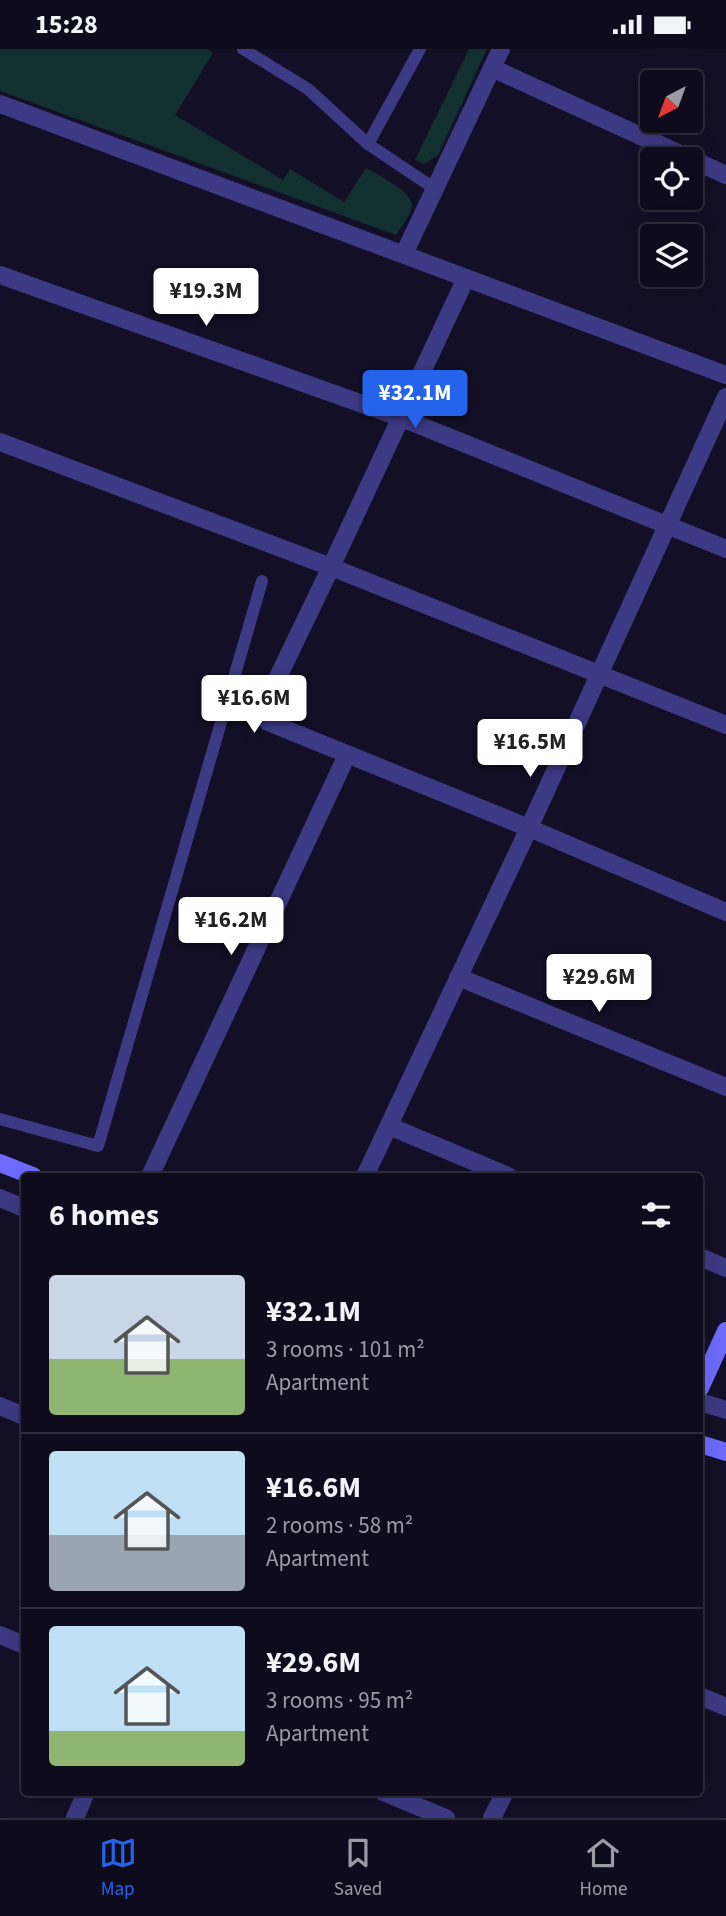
<!DOCTYPE html>
<html lang="en">
<head>
<meta charset="utf-8">
<style>
  :root { --surface:#0e0b1c; --page:#171425; --text:#f1f3f6; --muted:#9b9ba3; --line:#2e2b3b; --accent:#2563eb }
  body { margin:0; font-family:"Source Sans 3",sans-serif; background:var(--page); color:var(--text); height:100vh; display:flex; flex-direction:column; font-size:26px; white-space:nowrap }
  * { box-sizing:border-box; margin:0 }
  p { font-size:23px; color:var(--muted) }
  .icon { flex:none; width:38px; height:38px; fill:none; stroke:currentColor; stroke-width:2; stroke-linecap:round; stroke-linejoin:round }
  .map { position:relative; flex:1; overflow:hidden }
  .details { position:absolute; left:21px; top:1124px; width:682px; height:623px; display:flex; flex-direction:column; background:var(--surface); border-radius:7px; box-shadow:0 7px 28px #0002,0 0 0 2px var(--line) }
  .details>* { flex:none }
  .needle { width:46px; rotate:221deg }
  .buttons { position:absolute; left:640px; top:21px; display:grid; gap:14px }
  .buttons a { display:grid; place-items:center; width:63px; height:63px; border-radius:7px; background:var(--surface); box-shadow:0 7px 28px #0002,0 0 0 2px var(--line); font-size:35px }
  .price { position:absolute; translate:-50% -60px; padding:0 16px; border-radius:7px; background:#fff; color:#222; font-size:23px; line-height:46px; filter:drop-shadow(0 2px 4px #0008) }
  .price::after { content:''; position:absolute; left:50%; top:42px; width:21px; height:16px; margin-left:-10px; background:inherit; clip-path:polygon(0 0,100% 0,50% 100%) }
  .price.active { background:var(--accent); color:#fff }
  ul { padding:0; list-style:none }
  li { display:flex; align-items:center; gap:21px; height:175px; padding:0 28px }
  li+li { border-top:2px solid var(--line) }
  li span { display:grid; place-items:center; flex:none; width:196px; height:140px; border-radius:7px; color:#555 }
  li>.icon { margin-inline-start:auto }
  span .icon { width:84px; height:84px; fill:#fffc; stroke-width:1 }
  li b { font-size:30px }
  h2 { display:flex; justify-content:space-between; align-items:center; height:84px; padding:0 28px; font-size:30px }
  .status { display:flex; justify-content:space-between; align-items:center; height:49px; padding:0 35px; background:var(--surface); direction:ltr }
  .status svg { height:19px; fill:currentColor }
  .tab-bar { display:flex; justify-content:space-around; align-items:center; height:98px; border-top:2px solid var(--line); background:var(--surface); font-size:19px; color:var(--muted) }
  .tab-bar a { display:grid; justify-items:center; gap:4px }
  .tab-bar .active { color:var(--accent) }
  .map>svg:first-child { display:block }
</style>
</head>
<body>
<div class="status"><b>15:28</b><svg viewBox="0 0 49 12"><path d="M0 12V9h3v3zM5 12V6h3v6zM10 12V3h3v9zM15 12V0h3v12zM26 1h20v11H26zM47 4h2v5h-2z"/></svg></div>
<div class="map">
<svg width="726" height="1769" viewBox="0 0 726 1769">
  <rect width="100%" height="100%" fill="#130f26"/>
  <g fill="#12302f">
    <path d="M0 0H207L213 4 175 66 283 131 290 120 344 153 366 119C378 126 412 142 412 157 411 166 401 178 396 186L0 42Z"/>
    <polygon points="469,0 487,0 438,106 424,115 415,111"/>
  </g>
  <g fill="none" stroke-linecap="round" stroke-linejoin="round">
    <g stroke="#3d3a85" stroke-width="12">
      <polyline points="243,0 308,40 368,95 435,140"/>
      <polyline points="368,95 420,0"/>
      <polyline points="0,1070 98,1097 262,532"/>
    </g>
    <g stroke="#3d3a85" stroke-width="18">
      <polyline points="492,19 691,110"/>
      <polyline points="0,55 726,326"/>
      <polyline points="691,110 726,126"/>
      <polyline points="404,205 501,0"/>
      <polyline points="0,226 399,368 726,500"/>
      <polyline points="466,229 331,518 726,676"/>
      <polyline points="0,393 331,518 265,655 268,673 529,779 726,863"/>
      <polyline points="458,928 726,1038"/>
      <polyline points="389,1077 508,1127"/>
      <polyline points="150,1127 347,706"/>
      <polyline points="365,1127 529,779 726,348"/>
      <polyline points="0,1149 24,1159"/>
      <polyline points="700,1208 726,1219"/>
      <polyline points="700,1353 726,1361"/>
      <polyline points="0,1357 24,1367"/>
      <polyline points="0,1586 24,1596"/>
      <polyline points="700,1647 726,1658"/>
      <polyline points="383,1743 446,1769"/>
      <polyline points="75,1769 86,1743"/>
      <polyline points="492,1769 505,1743"/>
    </g>
    <g stroke="#6f6bff" stroke-width="18">
      <polyline points="0,1114 33,1127"/>
      <polyline points="700,1339 726,1282"/>
      <polyline points="700,1395 726,1403"/>
    </g>
  </g>
</svg>
<div class="buttons">
<a><svg class="needle" viewBox="-14 -14 28 28"><path d="M0-13l5 13h-10z" fill="#e53935"/><path d="M0 13l5-13h-10z" fill="#9b9ba3"/></svg></a>
<a><svg class="icon" aria-label="locate" viewBox="0 0 24 24"><circle cx="12" cy="12" r="6"/><path d="M12 2v4M12 18v4M2 12h4M18 12h4"/></svg></a>
<a><svg class="icon" aria-label="layers" viewBox="0 0 24 24"><path d="M12 4l9 5-9 5-9-5zM3 14l9 5 9-5"/></svg></a>
</div>
<b class="price" style="left:206px;top:279px">¥19.3M</b>
<b class="price active" style="left:415px;top:381px">¥32.1M</b>
<b class="price" style="left:254px;top:686px">¥16.6M</b>
<b class="price" style="left:530px;top:730px">¥16.5M</b>
<b class="price" style="left:231px;top:908px">¥16.2M</b>
<b class="price" style="left:599px;top:965px">¥29.6M</b>
<section class="details">
<h2>6 homes<svg class="icon" aria-label="filters" viewBox="0 0 24 24"><path d="M4 7h16M4 17h16"/><circle cx="9" cy="7" r="2"/><circle cx="15" cy="17" r="2"/></svg></h2>
<ul>
<li><span style="background:linear-gradient(#c9d6e8 60%,#8fb573 0)"><svg class="icon" aria-label="home" viewBox="0 0 24 24"><path d="M3 11l9-7 9 7M6 9v11h12V9"/></svg></span><div><b>¥32.1M</b><p>3 rooms · 101 m²</p><p>Apartment</p></div></li>
<li><span style="background:linear-gradient(#bfe0f5 60%,#9aa5b1 0)"><svg class="icon" aria-label="home" viewBox="0 0 24 24"><path d="M3 11l9-7 9 7M6 9v11h12V9"/></svg></span><div><b>¥16.6M</b><p>2 rooms · 58 m²</p><p>Apartment</p></div></li>
<li><span style="background:linear-gradient(#bfe0f5 75%,#8fb573 0)"><svg class="icon" aria-label="home" viewBox="0 0 24 24"><path d="M3 11l9-7 9 7M6 9v11h12V9"/></svg></span><div><b>¥29.6M</b><p>3 rooms · 95 m²</p><p>Apartment</p></div></li>
</ul>
</section>
</div>
<nav class="tab-bar">
<a class="active"><svg class="icon" aria-label="map" viewBox="0 0 24 24"><path d="M3 6l6-2 6 2 6-2v14l-6 2-6-2-6 2zM9 4v14M15 6v14"/></svg>Map</a>
<a><svg class="icon" aria-label="saved" viewBox="0 0 24 24"><path d="M7 4h10v16l-5-4-5 4z"/></svg>Saved</a>
<a><svg class="icon" aria-label="home" viewBox="0 0 24 24"><path d="M3 11l9-7 9 7M6 9v11h12V9"/></svg>Home</a>
</nav>
</body>
</html>
